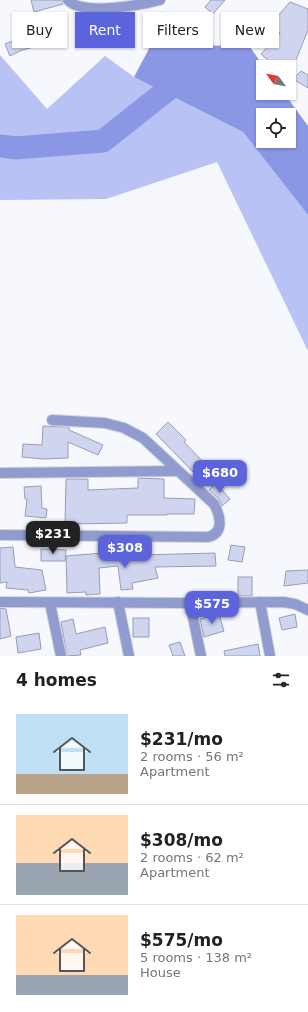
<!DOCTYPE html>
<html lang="en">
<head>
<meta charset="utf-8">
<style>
  :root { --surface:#fff; --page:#f2f2f2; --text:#222; --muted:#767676; --line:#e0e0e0; --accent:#5b64dc }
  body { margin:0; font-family:"DejaVu Sans",sans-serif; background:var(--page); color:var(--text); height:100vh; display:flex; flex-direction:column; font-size:15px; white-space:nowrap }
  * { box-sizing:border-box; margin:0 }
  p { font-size:13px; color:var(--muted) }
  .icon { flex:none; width:22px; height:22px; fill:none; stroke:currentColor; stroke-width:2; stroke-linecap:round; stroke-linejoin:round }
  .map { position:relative; height:656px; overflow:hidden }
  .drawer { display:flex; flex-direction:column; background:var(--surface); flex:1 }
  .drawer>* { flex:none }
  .banner { position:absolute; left:12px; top:12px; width:284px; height:36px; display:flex; gap:8px }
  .needle { width:26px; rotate:302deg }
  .fabs { position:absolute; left:256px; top:60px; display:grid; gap:8px }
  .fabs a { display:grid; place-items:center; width:40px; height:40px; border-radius:0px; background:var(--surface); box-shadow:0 1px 3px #0004; font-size:20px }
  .price { position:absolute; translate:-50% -34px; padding:0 9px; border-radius:8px; background:var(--accent); color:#fff; font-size:13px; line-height:26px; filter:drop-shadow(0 1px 2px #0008) }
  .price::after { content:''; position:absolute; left:50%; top:24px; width:12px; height:9px; margin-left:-6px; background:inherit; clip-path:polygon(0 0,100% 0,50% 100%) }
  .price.current { background:#222; color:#fff }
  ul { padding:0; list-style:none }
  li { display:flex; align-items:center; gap:12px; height:100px; padding:0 16px }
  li+li { border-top:1px solid var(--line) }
  li span { display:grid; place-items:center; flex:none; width:112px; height:80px; border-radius:0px; color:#555 }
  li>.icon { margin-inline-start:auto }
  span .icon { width:48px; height:48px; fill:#fffc; stroke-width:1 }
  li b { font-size:17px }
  h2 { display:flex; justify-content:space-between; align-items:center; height:48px; padding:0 16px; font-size:17px }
  .tag { padding:0 14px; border-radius:0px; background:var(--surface); box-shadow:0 1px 3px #0004; font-size:14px; line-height:36px }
  .tag.current { background:var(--accent); color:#fff }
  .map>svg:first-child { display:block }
</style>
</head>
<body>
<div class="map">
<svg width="308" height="656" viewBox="0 0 308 656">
  <rect width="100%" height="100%" fill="#f6f8fd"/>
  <polygon fill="#b8c2f4" points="0,55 47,109 105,56 134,77 243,132 308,215 308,351 217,162 106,199 0,200"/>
  <path fill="#8997e4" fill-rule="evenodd" d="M152 43 250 47 264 67H263V93H284L308 126V215L243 132 134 77ZM263 115H289V141H263Z"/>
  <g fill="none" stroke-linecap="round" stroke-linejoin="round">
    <polyline stroke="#8997e4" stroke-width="23" points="0,146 16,148 103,141 190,72"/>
  </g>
  <g fill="#cfd5ef" stroke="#979db5">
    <polygon points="31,0 62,0 63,4 34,12"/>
    <polygon points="211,0 225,0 213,14 205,7"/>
    <polygon points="290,2 308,9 308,30 293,67 275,67 261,54 280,33 270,25"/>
    <polygon points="161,12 163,22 146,27 143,17"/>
    <rect x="116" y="15" width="13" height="10"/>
    <polygon points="51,31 54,42 22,50 10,56 5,44 18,39"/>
    <polygon points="301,71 308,75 308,88 293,79"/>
    <polygon points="168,422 186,440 184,442 208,467 198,477 156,434"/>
    <polygon points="43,426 69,427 69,430 103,445 98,455 68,442 68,458 43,459 22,457 23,444 42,445"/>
    <polygon points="138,478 164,479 164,498 195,499 194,514 167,514 167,515 127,515 127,523 65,524 66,479 88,479 88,490 138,488"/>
    <polygon points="216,483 230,499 222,506 219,499 209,490"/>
    <polygon points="41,486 42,508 47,509 46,518 25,516 27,499 25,499 24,487"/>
    <polygon points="231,545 245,547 242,562 228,560"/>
    <polygon points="13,547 15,567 42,570 46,590 29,593 28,590 6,588 7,582 0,583 0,548"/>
    <polygon points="41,549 66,550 65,561 41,561"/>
    <polygon points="102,553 102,556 215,553 216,566 155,567 158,578 132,583 133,589 121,590 118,566 99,568 100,594 86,595 86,592 67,593 66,556"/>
    <polygon points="308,570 308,583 284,586 286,571"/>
    <rect x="238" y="577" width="14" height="19"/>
    <polygon points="0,608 6,609 11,636 0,639"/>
    <polygon points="219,614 224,631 204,637 200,619"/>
    <polygon points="295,614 297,627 282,630 279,618"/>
    <rect x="133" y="618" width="16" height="19"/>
    <polygon points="73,619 76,634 105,627 108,643 80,650 81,655 67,656 61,622"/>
    <polygon points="39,633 41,649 18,653 16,637"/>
    <polygon points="180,642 185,656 173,656 169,645"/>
    <polygon points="258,644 260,656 225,656 224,651"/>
  </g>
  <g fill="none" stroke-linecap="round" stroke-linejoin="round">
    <g stroke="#d3d5db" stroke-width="12">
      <g id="minor">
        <path d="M68 0C82 16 141 5 160 0"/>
        <polyline points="0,473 178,471"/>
        <path d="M0 535 208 537C225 533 220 515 214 504L143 438 124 428 105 423 52 420"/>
        <polyline points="0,602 190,603 283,602 295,604 308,610"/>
        <polyline points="118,602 129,656"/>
        <polyline points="260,602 270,656"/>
        <polyline points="50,603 61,656"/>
        <polyline points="190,603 201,656"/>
      </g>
    </g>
    <use href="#minor" stroke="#909bd0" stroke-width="10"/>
  </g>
</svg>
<div class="fabs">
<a><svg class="needle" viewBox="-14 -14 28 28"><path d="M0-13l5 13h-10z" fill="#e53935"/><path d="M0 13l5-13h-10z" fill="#767676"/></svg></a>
<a><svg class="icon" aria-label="locate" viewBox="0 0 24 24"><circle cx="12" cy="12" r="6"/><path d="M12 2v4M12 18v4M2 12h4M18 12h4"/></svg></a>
</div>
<b class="price" style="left:220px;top:494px">$680</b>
<b class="price current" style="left:53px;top:555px">$231</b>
<b class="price" style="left:125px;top:569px">$308</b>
<b class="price" style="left:212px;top:625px">$575</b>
<div class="banner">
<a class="tag">Buy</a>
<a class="tag current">Rent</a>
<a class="tag">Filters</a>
<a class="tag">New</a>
</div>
</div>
<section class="drawer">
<h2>4 homes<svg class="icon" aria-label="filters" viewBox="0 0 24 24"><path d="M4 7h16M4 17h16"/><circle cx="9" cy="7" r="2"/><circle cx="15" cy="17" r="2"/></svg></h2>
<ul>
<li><span style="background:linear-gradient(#bfe0f5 75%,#b9a48a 0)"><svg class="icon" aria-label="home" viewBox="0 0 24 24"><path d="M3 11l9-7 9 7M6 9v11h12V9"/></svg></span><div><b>$231/mo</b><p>2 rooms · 56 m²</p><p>Apartment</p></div></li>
<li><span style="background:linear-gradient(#ffd9b3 60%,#9aa5b1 0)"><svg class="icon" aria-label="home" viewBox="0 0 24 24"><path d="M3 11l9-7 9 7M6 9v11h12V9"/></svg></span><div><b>$308/mo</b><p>2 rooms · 62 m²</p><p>Apartment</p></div></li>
<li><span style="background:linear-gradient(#ffd9b3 75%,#9aa5b1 0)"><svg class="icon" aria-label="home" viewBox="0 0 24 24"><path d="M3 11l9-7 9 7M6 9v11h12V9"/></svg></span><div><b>$575/mo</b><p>5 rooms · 138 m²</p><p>House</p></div></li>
</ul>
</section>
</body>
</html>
